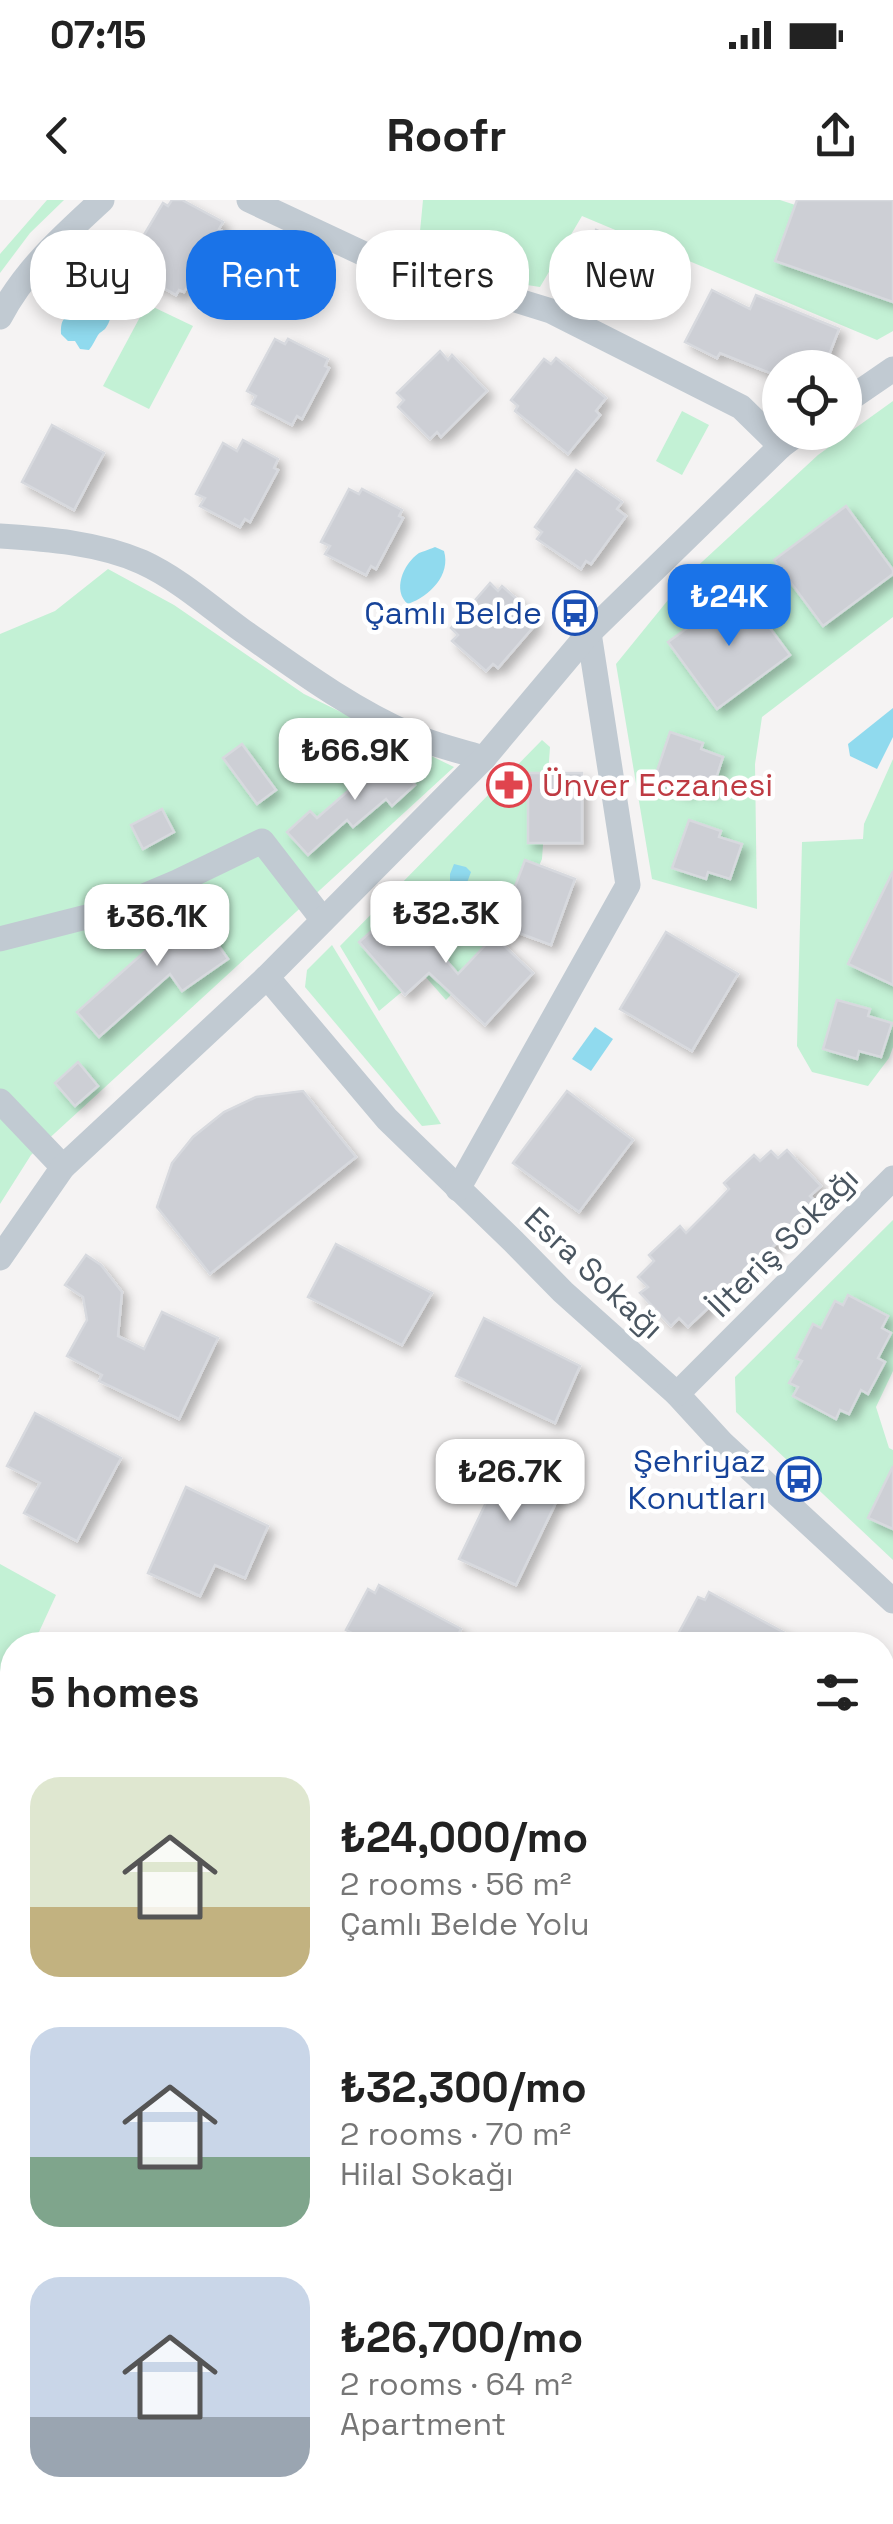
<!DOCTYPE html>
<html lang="en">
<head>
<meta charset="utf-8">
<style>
  :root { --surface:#fff; --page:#f2f2f2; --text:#222; --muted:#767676; --accent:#1a73e8 }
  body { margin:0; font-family:"Space Grotesk",sans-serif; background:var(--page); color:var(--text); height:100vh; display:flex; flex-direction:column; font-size:38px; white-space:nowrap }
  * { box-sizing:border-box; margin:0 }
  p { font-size:32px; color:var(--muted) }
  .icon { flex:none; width:55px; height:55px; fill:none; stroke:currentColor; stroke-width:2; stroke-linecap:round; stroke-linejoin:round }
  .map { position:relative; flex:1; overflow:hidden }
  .side { position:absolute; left:0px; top:1432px; width:895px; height:892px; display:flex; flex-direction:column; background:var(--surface); border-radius:40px 40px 0 0; box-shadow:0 5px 15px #0003 }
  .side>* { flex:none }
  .hud { position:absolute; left:30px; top:30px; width:835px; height:90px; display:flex; gap:20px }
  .buttons { position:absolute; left:762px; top:150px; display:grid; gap:20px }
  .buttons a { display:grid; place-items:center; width:100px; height:100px; border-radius:50%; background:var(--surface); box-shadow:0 5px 15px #0003; font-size:50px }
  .price { position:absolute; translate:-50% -85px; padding:0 22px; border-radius:20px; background:#fff; color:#222; font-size:32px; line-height:65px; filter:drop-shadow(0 2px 5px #0008) }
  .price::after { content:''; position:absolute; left:50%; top:60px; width:30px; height:22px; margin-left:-15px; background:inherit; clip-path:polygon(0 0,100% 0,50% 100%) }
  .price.selected { background:var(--accent); color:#fff }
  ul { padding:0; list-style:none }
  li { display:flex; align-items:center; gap:30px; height:250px; padding:0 30px }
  li span { display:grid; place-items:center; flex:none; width:280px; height:200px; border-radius:30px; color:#555 }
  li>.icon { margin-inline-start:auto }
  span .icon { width:120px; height:120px; fill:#fffc; stroke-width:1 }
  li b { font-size:42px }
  h2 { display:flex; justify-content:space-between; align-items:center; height:120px; padding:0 30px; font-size:42px }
  .tag { padding:0 35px; border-radius:40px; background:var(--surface); box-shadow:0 5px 15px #0003; font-size:35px; line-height:90px }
  .tag.selected { background:var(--accent); color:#fff }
  .status { display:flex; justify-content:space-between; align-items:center; height:70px; padding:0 50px; background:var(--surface); direction:ltr }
  .status svg { height:28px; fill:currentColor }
  header { display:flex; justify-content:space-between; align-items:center; height:130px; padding:0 30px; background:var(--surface); font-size:45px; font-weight:700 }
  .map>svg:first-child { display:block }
</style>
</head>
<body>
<div class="status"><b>07:15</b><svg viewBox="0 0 49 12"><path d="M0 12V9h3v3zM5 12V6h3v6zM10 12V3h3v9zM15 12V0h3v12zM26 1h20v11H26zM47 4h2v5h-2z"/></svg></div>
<header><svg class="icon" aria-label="back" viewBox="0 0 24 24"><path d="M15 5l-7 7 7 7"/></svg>Roofr<svg class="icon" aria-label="share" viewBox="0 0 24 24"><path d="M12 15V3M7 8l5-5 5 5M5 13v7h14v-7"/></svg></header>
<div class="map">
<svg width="893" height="2324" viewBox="0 0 893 2324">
  <defs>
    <filter id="shadow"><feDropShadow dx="6" dy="6" stdDeviation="5" flood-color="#0004"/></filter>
  </defs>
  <rect width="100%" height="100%" fill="#f5f3f3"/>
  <g fill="#c3f1d5">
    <polygon points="47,0 64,0 30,33 0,73 0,54"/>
    <polygon points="423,0 780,0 893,37 893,131 877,140 582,16 540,87 433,70 417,63"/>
    <polygon points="147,104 193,126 149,209 103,186"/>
    <polygon points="893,201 893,417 762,517 755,564 757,709 652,679 616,464 690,373 818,255"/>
    <polygon points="682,211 709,225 682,275 656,261"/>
    <polygon points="108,369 174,405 304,494 454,567 31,955 0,1004 0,434 55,411"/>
    <polygon points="542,540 550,547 542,659 509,733 446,800 423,774 379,811 340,746"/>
    <polygon points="893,559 893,847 889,858 868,886 812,872 797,846 802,642 863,639 864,624"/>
    <polygon points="332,745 441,924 422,926 305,787 307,770"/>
    <polygon points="893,1020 893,1171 876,1207 889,1248 893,1250 893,1360 736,1212 735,1177"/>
    <polygon points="0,1364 56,1395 33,1445 12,1445 12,2042 0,2038"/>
    <polygon points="893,1790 893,2275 882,2262 882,1795"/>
    <polygon points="0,2079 12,2083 12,2312 496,2313 483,2324 0,2324"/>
  </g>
  <g fill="#90daee">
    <path d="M93 97C111 99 116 114 105 129 103 131 100 132 98 135 95 140 93 145 89 150L80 149 75 141H68L61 134C60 110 72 120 84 109 88 105 90 100 93 97Z"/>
    <path d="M435 347 444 351C451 375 430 396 408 404 392 391 403 364 419 353 422 352 433 348 435 347Z"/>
    <polygon points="893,508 893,537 877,569 850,556 848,544"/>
    <polygon points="454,664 466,667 471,672 462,696 449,708 440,708 433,704 437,691 450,682 450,674"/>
    <polygon points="595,827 613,839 591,871 572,859"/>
  </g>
  <g fill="#cdcfd5" stroke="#d7d9de" stroke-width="2.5" filter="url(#shadow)">
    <polygon points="172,0 182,0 223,22 219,29 229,35 199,90 189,84 184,92 179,90 176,95 146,78 149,74 136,67 141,60 132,55 163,3 168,6"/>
    <polygon points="797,0 893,0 893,102 775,61"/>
    <polygon points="596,30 641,49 624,90 579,70"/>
    <polygon points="712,90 750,109 756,95 839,129 824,168 780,168 780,177 720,153 717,158 685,142"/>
    <polygon points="275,139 285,144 288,139 328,159 325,166 329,168 302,219 297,216 292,225 252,204 256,196 247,191"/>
    <polygon points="440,151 448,160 452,155 487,191 441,237 437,232 430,239 398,207 404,200 397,193"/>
    <polygon points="556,158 606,198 596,211 600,215 568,254 515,211 518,206 511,200 544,159 551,164"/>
    <polygon points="52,225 104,253 74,310 22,282"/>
    <polygon points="243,240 278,259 274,268 278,270 250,322 245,319 240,327 200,306 205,298 196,294 223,243 237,251"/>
    <polygon points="576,270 622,302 617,309 626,316 591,364 586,361 581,369 537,339 542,332 535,327"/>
    <polygon points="349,289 359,294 362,289 402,310 399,316 403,318 376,369 371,366 366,375 325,354 330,346 321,342"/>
    <polygon points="846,306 893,370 893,374 823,426 774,360"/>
    <polygon points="490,383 498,391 502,386 536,416 532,421 536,424 498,468 493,464 486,471 452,441 458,435 451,428"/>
    <polygon points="741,389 790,455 717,509 668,442"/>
    <polygon points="670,532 703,543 701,549 723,557 712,591 690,584 688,592 654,580"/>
    <polygon points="242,544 276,590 257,604 223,558"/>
    <polygon points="384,550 415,585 392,606 386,599 353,627 347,620 308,655 287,632 310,611 317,618 365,576 361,571"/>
    <rect x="528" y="573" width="54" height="70"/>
    <polygon points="162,609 174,632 143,649 131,625"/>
    <polygon points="689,620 721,631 719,637 742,644 730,679 708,672 706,679 672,668"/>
    <polygon points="525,660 575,679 551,745 500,726"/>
    <polygon points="893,671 893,785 848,764"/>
    <polygon points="190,705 228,759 182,791 170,774 99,837 77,812 151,746 145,738"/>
    <polygon points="400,706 458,774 494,736 533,773 485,825 429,773 405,795 359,742"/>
    <polygon points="666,732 738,774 692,851 620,809"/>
    <polygon points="837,800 870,809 868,816 892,823 881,857 859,851 857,859 823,849"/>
    <polygon points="78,862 98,886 75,906 55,883"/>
    <polygon points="303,891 356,957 210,1074 157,1007 172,963 193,937 224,912 256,897"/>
    <polygon points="567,891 633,940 579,1012 513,963"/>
    <polygon points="787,950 821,986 810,996 818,1004 688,1127 679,1118 671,1126 640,1093 648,1087 638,1077 654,1061 649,1055 680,1026 686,1033 713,1006 729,989 724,983 754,955 760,961 771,951 778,958"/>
    <polygon points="336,1044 432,1093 402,1145 308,1097"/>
    <polygon points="86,1055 101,1065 122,1092 118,1136 144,1149 162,1112 218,1138 179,1219 99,1181 102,1175 67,1156 87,1120 83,1097 65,1085"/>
    <polygon points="848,1095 888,1116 882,1128 891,1133 878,1158 885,1162 868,1194 861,1190 849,1214 840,1210 836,1219 793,1196 798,1187 789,1183 802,1161 796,1158 813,1124 821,1128 835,1101 843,1105"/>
    <polygon points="484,1118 580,1166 555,1223 456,1176"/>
    <polygon points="35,1213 121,1258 77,1341 24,1313 40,1283 7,1266"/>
    <polygon points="505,1263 562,1290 516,1385 459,1359"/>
    <polygon points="893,1266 893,1329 868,1318"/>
    <polygon points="186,1287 268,1326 245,1378 215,1365 200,1396 148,1373"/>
    <polygon points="379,1385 461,1429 452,1445 353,1445 358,1436 346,1430 368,1389 375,1393"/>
    <polygon points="709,1392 807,1445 689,1445 676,1438 698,1397 705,1400"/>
  </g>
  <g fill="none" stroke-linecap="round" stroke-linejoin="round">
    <g stroke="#c1cad2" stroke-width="25">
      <polyline points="249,0 409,75 470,86 551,111 741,207 781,246"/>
      <path d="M0 117C25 69 63 36 102 0"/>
      <polyline points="845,202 893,169"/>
      <path d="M0 336C47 339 99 343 142 362 179 379 210 407 243 431 297 469 351 509 411 535 434 545 460 551 484 558"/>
      <polyline points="0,739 106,712 177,682 262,641 323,720"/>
      <polyline points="267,777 387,919 513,1041 563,1092 677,1194 722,1243 893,1401"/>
      <polyline points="0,901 63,967"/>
      <polyline points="458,989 628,685 589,433"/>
      <polyline points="0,1058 63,967 267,777 484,558 589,433 781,246 800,232"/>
      <polyline points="677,1194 893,978"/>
      <polyline points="0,2052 12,2056"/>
      <polyline points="882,2120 893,2081"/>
      <polyline points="723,2312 734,2324"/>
      <polyline points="756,2324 764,2312"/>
    </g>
  </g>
  <defs>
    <g id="bus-ring" transform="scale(2.25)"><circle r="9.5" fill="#fff" stroke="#1a4fb4" stroke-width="1.5"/><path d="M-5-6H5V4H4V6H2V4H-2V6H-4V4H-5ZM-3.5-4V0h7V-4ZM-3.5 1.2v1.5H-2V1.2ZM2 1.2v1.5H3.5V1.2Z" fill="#1a4fb4"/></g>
    <g id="pharmacy-ring" transform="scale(2.25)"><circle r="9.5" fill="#fff" stroke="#e0444e" stroke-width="1.5"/><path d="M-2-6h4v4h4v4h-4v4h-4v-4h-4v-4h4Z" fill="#e0444e"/></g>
  </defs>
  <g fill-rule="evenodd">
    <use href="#bus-ring" x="575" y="413"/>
    <use href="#pharmacy-ring" x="509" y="585"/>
    <use href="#bus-ring" x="799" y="1279"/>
  </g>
  <g text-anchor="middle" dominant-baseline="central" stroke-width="9" stroke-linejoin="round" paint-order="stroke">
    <g font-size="32" fill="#164399" stroke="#fff" text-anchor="end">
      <text x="542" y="413">Çamlı Belde</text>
      <text x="766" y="1261">Şehriyaz<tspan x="766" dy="37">Konutları</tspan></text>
    </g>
    <g font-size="32" fill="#be3a42" stroke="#fff" text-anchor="start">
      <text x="542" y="585">Ünver Eczanesi</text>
    </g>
    <g font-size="32" fill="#4a5661" stroke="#fff">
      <text transform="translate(783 1042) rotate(-45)">İlteriş Sokağı</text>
      <text transform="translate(594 1073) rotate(43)">Esra Sokağı</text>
    </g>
  </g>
</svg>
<div class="buttons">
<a><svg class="icon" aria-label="locate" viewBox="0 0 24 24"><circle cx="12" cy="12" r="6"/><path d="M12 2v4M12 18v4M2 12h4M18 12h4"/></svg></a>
</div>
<b class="price selected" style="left:729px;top:449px">₺24K</b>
<b class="price" style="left:355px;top:603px">₺66.9K</b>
<b class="price" style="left:446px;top:766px">₺32.3K</b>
<b class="price" style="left:157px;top:769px">₺36.1K</b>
<b class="price" style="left:510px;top:1324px">₺26.7K</b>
<div class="hud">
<a class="tag">Buy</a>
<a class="tag selected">Rent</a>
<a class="tag">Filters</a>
<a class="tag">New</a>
</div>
<section class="side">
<h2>5 homes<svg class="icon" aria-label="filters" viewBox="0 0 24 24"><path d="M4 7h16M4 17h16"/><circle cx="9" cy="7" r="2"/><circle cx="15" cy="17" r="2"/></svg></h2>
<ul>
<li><span style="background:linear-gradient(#dfe7d0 65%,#c2b280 0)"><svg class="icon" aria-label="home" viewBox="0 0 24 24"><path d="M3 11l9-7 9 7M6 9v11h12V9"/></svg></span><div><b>₺24,000/mo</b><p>2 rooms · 56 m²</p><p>Çamlı Belde Yolu</p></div></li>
<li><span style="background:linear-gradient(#c9d6e8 65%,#7fa58c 0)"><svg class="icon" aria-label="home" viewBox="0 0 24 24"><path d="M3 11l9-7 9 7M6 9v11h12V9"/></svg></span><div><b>₺32,300/mo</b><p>2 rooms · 70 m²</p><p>Hilal Sokağı</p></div></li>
<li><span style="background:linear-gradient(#c9d6e8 70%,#9aa5b1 0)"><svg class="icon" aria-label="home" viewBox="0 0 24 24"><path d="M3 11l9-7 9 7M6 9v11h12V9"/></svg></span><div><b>₺26,700/mo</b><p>2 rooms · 64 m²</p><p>Apartment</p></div></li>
</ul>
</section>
</div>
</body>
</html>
